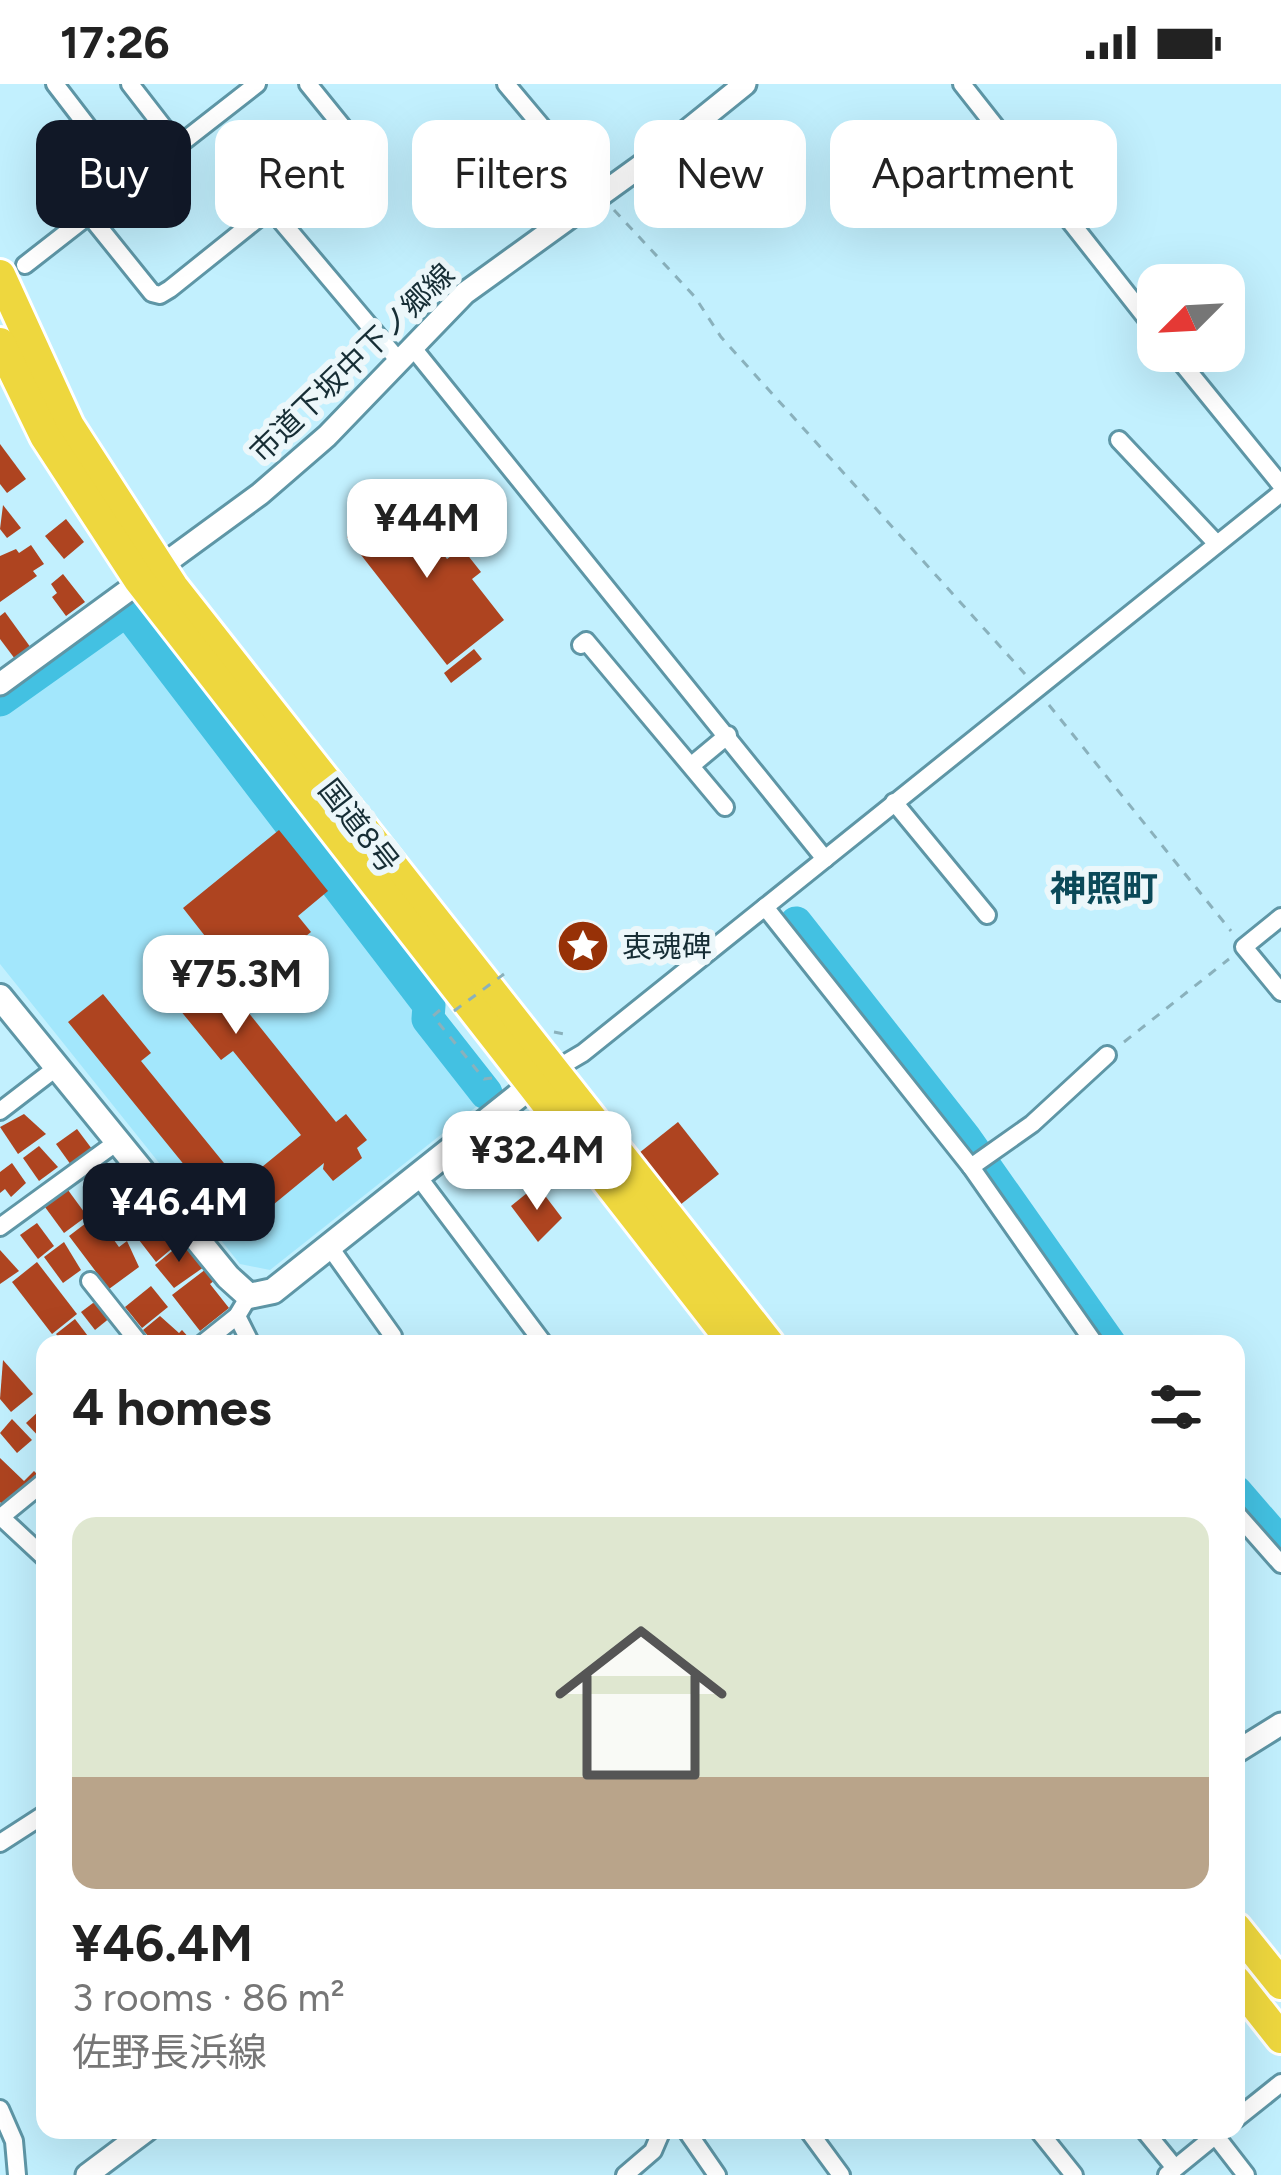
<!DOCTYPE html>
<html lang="en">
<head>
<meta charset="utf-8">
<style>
  :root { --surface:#fff; --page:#f2f2f2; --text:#222; --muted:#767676; --line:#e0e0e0; --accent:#111827 }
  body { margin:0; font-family:Figtree,"Noto Sans JP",sans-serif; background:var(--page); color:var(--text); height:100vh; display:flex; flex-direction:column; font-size:45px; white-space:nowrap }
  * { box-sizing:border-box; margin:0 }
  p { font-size:39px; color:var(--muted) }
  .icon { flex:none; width:66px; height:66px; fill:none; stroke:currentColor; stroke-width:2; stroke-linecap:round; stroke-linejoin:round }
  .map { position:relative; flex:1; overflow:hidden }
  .drawer { position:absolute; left:36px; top:1251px; width:1209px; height:804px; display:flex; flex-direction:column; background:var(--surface); border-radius:24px; box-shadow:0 12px 48px #0002 }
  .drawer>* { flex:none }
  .top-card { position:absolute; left:36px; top:36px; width:1209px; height:108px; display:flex; gap:24px }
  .needle { width:78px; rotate:246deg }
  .controls { position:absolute; left:1137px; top:180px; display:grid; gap:24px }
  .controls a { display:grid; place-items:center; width:108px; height:108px; border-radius:24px; background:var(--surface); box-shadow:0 12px 48px #0002; font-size:60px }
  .price { position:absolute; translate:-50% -102px; padding:0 27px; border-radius:24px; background:#fff; color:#222; font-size:39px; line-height:78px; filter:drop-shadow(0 3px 6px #0008) }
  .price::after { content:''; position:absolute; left:50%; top:72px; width:36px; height:27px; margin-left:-18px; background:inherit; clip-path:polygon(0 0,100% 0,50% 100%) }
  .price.on { background:var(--accent); color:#fff }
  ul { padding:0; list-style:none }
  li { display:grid; align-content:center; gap:24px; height:636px; padding:0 36px }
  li+li { border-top:3px solid var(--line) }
  li span { display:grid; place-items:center; height:372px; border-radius:24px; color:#555 }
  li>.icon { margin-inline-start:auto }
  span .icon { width:216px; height:216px; fill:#fffc; stroke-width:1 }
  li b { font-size:51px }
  h2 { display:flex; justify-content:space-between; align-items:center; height:144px; padding:0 36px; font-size:51px }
  .tag { padding:0 42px; border-radius:24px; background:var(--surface); box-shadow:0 12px 48px #0002; font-size:42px; line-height:108px }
  .tag.on { background:var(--accent); color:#fff }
  .status { display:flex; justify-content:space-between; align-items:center; height:84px; padding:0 60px; background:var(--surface); direction:ltr }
  .status svg { height:33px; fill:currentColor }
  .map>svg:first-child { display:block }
</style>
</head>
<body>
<div class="status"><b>17:26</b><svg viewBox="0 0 49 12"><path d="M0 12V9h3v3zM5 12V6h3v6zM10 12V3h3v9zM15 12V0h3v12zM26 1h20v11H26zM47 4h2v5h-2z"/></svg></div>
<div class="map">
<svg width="1281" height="2091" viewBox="0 0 1281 2091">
  <rect width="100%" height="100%" fill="#c2f0fe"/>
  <polygon fill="#a3e7fc" points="121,535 131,539 315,779 323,774 425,908 419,915 425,924 424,939 486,1015 270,1186 240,1180 0,880 0,625"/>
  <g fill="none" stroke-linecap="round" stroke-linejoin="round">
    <g stroke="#43c1e2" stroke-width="33">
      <polyline points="0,616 121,530 132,533 429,921 428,935 486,1009"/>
      <polyline points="796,839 965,1054 1110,1260"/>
      <polyline points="1236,1408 1281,1460"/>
    </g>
  </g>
  <g fill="#ae4420">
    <polygon points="0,360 26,395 7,409 0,400"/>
    <polygon points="399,412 447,475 462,464 481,488 472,495 504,536 447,581 347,453"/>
    <polygon points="3,421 21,444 7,454 0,445"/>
    <polygon points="66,435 84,458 64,475 45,452"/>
    <polygon points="31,461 44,480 33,487 37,492 0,518 0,472 16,465 19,469"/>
    <polygon points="63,490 85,518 66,532 52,513 57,509 51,500"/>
    <polygon points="5,528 31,564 15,575 0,555 0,532"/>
    <polygon points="474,565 482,575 451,599 444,589"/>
    <polygon points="279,746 328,807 298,832 311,848 244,902 217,868 186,893 196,905 216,888 336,1038 346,1030 367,1056 357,1064 362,1074 333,1097 323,1085 324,1079 235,1152 226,1154 206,1129 216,1120 68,938 103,910 151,969 141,977 241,1100 301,1051 233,967 221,976 175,920 187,910 173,893 212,861 183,824"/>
    <polygon points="24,1030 46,1050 18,1070 0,1043"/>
    <polygon points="678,1038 719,1090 680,1121 639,1069"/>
    <polygon points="77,1045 92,1065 71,1081 56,1060"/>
    <polygon points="39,1062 58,1083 39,1097 23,1074"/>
    <polygon points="12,1079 26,1099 11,1113 5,1105 0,1109 0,1088"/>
    <polygon points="103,1084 120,1106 102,1120 85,1097"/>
    <polygon points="537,1101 562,1134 538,1158 511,1122"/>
    <polygon points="68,1106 87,1132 64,1149 45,1123"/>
    <polygon points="124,1110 134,1122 103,1141 119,1163 127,1157 139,1183 109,1205 69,1152"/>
    <polygon points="37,1139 54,1162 38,1175 20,1151"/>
    <polygon points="155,1143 163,1153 173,1145 182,1156 156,1178 139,1156"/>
    <polygon points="64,1158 81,1186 63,1199 44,1173"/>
    <polygon points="183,1158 204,1183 174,1204 155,1181"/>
    <polygon points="0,1166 19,1187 0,1200"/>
    <polygon points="37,1178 77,1230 52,1250 12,1198"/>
    <polygon points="206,1185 215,1196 210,1200 229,1224 200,1247 172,1211"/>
    <polygon points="151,1202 168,1223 142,1244 125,1223"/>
    <polygon points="93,1219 102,1221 111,1233 95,1246 81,1228"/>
    <polygon points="160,1232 179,1249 182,1246 191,1256 155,1260 143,1246"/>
    <polygon points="75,1235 94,1260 64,1260 56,1250"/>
    <polygon points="3,1276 33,1310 11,1328 0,1315"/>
    <polygon points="40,1326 45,1332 42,1356 26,1339"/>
    <polygon points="12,1335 32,1356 17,1369 0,1349"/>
    <polygon points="0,1374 24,1397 34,1387 39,1392 6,1425 0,1418"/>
  </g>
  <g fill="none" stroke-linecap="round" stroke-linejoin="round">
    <g stroke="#5e96a6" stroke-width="22">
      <g id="minor">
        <polyline points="55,0 131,99"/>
        <polyline points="130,0 178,62"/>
        <polyline points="506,0 600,112"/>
        <polyline points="962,0 1158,249"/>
        <polyline points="271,125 399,277"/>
        <polyline points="90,132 152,209 160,211 170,205 346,64 346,47 308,0"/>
        <polyline points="25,181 257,0"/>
        <polyline points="413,264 825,775"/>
        <polyline points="1172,267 1281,401"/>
        <polyline points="1119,356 1217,460"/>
        <polyline points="581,561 586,557 725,723"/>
        <polyline points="692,681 728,651"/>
        <polyline points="894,718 987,831"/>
        <polyline points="765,823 971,1083 1032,1040 1107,971"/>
        <polyline points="1281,833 1244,863 1281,908"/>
        <polyline points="549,989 583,969 1281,409"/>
        <polyline points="0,1027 56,984"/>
        <polyline points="971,1083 1095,1260"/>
        <polyline points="417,1091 544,1260"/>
        <polyline points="0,1143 117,1058"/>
        <polyline points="329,1162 393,1252"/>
        <polyline points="90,1197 140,1260"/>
        <polyline points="237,1232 251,1260"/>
        <polyline points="202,1260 237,1232 249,1212"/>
        <polyline points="45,1397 1,1433 45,1474"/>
        <polyline points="1236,1429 1281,1480"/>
        <polyline points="0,1759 45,1730"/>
        <polyline points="0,2025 14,2057 17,2091"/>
        <polyline points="1236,2035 1281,1999"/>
        <polyline points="686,2046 717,2091"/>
        <polyline points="808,2046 841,2091"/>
        <polyline points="1038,2046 1074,2091"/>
        <polyline points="1144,2046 1175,2084"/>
        <polyline points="1215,2051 1246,2091"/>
        <polyline points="625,2091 653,2067 662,2046"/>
        <polyline points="1167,2091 1222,2046"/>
      </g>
    </g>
    <g stroke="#5e96a6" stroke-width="27">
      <g id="tertiary">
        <polyline points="0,600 260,410 327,352 465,209 667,63 745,0"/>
        <polyline points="1236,1668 1281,1640"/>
        <polyline points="87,2091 147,2046"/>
      </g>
    </g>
    <g stroke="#5e96a6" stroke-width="30">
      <polyline id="secondary" points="0,913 228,1193 249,1212 273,1207 532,1001"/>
    </g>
    <g stroke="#fff" stroke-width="36">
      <g id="trunk">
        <polyline points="0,191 69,342 173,503 769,1260"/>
        <polyline points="0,259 45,352 139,496 734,1260"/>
        <polyline points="1236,1844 1281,1900"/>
        <polyline points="1236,1897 1281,1954"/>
      </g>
    </g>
    <g stroke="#8ab1bc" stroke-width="3" stroke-dasharray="9 9" stroke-linecap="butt">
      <polyline points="614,126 695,213 721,253 1025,590"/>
      <polyline points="1049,621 1231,847"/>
      <polyline points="440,926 433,932 484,995 492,994"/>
      <polyline points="554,948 570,951"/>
      <polyline points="1124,958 1229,875"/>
    </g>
    <use href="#minor" stroke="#fff" stroke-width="16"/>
    <use href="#tertiary" stroke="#fff" stroke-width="21"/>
    <use href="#secondary" stroke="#fff" stroke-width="24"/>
    <use href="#trunk" stroke="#eed73e" stroke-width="30"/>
    <polyline stroke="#8ab1bc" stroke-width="3" stroke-dasharray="9 9" stroke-linecap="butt" points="454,927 504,890"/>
  </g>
  <defs>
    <g id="sight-disc" transform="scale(2.7)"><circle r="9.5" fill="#973107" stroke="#ecf7fa"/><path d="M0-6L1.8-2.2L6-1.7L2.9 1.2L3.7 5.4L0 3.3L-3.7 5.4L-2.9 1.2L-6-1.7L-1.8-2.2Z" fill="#fff"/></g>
  </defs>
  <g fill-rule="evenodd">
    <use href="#sight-disc" x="583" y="862"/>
  </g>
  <g text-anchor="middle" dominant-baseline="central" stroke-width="12" stroke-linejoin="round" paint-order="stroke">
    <g font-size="30" fill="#172e35" stroke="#ecf7fa">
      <text transform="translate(352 279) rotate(-44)">市道下坂中下ノ郷線</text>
      <text transform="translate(359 742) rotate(52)">国道8号</text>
    </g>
    <g font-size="30" fill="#172e35" stroke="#ecf7fa" text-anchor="start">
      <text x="622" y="862">衷魂碑</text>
    </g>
    <g font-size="36" font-weight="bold" fill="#0b4958" stroke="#ecf7fa">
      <text x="1104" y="804">神照町</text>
    </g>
  </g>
</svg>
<div class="controls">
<a><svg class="needle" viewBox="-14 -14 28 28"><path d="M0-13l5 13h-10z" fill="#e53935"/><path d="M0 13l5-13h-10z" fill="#767676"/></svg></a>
</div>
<b class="price" style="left:427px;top:497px">¥44M</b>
<b class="price" style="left:236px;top:953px">¥75.3M</b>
<b class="price" style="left:537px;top:1129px">¥32.4M</b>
<b class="price on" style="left:179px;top:1181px">¥46.4M</b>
<div class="top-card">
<a class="tag on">Buy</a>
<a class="tag">Rent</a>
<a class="tag">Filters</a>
<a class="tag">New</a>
<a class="tag">Apartment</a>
</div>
<section class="drawer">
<h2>4 homes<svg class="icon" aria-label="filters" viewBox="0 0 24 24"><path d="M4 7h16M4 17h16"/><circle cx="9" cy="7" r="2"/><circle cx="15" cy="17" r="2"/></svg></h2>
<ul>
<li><span style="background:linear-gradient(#dfe7d0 70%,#b9a48a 0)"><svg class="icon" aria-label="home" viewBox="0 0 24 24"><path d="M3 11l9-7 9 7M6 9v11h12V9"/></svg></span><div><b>¥46.4M</b><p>3 rooms · 86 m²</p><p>佐野長浜線</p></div></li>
</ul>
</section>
</div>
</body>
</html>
